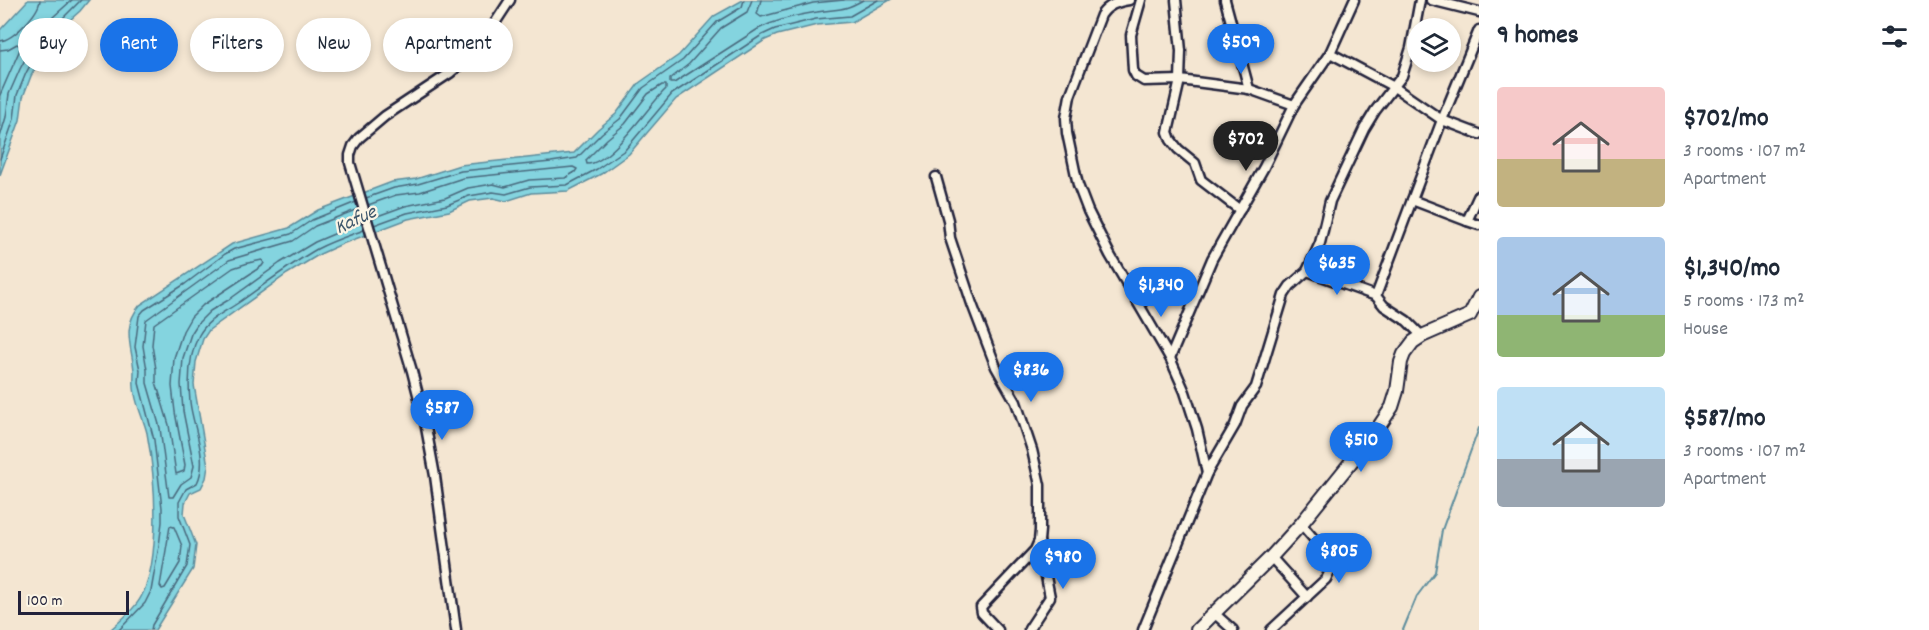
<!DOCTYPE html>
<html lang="en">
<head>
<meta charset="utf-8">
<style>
  :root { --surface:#fff; --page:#f2f2f3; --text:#1f2937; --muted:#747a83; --accent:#1a73e8 }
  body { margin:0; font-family:Dekko,sans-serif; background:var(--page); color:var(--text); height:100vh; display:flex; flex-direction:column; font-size:22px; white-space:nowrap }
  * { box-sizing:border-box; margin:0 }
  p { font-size:20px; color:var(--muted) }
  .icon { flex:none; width:33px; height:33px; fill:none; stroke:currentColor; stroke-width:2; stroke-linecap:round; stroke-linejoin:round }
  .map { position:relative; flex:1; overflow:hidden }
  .sheet { display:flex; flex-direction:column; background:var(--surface); width:450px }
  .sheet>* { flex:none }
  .hud { position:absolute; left:18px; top:18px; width:570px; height:54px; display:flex; gap:12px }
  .fabs { position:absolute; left:1407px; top:18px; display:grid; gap:12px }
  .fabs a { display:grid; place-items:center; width:54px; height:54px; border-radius:50%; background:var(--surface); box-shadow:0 3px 9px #0003; font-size:30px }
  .scale { position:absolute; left:18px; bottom:15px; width:111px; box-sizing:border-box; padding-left:6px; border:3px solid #22223b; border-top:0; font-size:16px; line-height:21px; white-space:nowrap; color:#22223b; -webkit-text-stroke:4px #fcf5e5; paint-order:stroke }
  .price { position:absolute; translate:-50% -51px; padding:0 14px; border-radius:21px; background:var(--accent); color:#fff; font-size:20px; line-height:39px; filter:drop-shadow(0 2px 3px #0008) }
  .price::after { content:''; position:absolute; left:50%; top:36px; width:18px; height:14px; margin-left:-9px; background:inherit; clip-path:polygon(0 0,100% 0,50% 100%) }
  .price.on { background:#222; color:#fff }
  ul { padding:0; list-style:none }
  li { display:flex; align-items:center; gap:18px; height:150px; padding:0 18px }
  li span { display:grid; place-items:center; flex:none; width:168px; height:120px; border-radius:6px; color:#555 }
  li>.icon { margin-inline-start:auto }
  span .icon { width:72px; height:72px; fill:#fffc; stroke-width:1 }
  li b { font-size:26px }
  h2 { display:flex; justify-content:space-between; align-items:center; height:72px; padding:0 18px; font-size:26px }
  .chip { padding:0 21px; border-radius:27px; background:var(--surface); box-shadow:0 3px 9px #0003; font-size:21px; line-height:54px }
  .chip.on { background:var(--accent); color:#fff }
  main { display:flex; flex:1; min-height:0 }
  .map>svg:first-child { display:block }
</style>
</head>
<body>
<main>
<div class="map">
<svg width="1479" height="630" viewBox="0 0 1479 630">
  <rect width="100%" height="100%" fill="#f4e6d2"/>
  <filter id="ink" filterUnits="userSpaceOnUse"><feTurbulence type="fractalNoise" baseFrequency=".0167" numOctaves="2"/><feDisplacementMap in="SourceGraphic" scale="12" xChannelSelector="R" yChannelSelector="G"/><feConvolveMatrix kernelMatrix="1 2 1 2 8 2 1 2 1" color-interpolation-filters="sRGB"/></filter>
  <g filter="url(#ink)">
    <g fill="#84d4df" stroke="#5d8d9d" stroke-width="1.5">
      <polygon points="28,0 89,0 80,11 62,27 48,46 31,76 23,97 20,120 0,175 0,30"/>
      <path d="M743 0H890L852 22 817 25 777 35 765 40 676 99 629 154 601 174 568 191 531 193 506 201 493 198 470 201 449 211 408 219 342 244 320 254 287 274 209 330 203 339 196 362 194 385 208 466 206 478 201 488 190 493 185 503 184 514 196 545 193 569 155 630H110C120 621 135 609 141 597 162 559 155 475 147 433 144 420 137 407 135 394 133 386 134 379 134 371 132 346 121 328 140 305L232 244 289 228 318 210 392 182 416 179 460 165 574 153 598 129 616 114 639 83 679 55 714 16Z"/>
    </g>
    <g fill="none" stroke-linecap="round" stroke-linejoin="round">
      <g stroke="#49697d" stroke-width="1.5">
        <path d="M752 0 747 12 721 28 689 64 670 79V83H674L758 29C776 20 797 15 817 12 839 8 842 12 863 0"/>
        <polyline points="761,0 757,14 761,17 813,3 844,0"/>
        <path d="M0 41C13 40 39 13 40 0"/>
        <polyline points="0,50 8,49 17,44 21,47 0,95"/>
        <path d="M662 85H666V89C648 106 611 164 587 164L586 160 607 139 625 124 648 94Z"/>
        <polyline points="0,137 6,117 9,94 20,69 37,37 53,17 72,0"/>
        <polyline points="0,159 14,119 17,95 26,73 43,42 58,23 81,0"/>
        <polyline points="366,198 394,188 418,184 461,171 551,162 577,158 602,133 620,119 643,88 683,60 717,22 742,7 744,0"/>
        <polyline points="368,205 396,195 420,192 463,178 573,167 577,169 575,172 565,178 529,180 505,187 493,184 468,188 445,198 405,206 372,218"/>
        <polyline points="358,209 315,226 293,241 229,260 146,320 143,346 147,370 147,383 160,428 169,497 173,497 181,484 191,477 194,466 183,411 181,384 183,358 191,334 198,323 210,311 230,299 280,263 315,242 362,222"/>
        <polyline points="374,225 407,213 447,205 469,196 493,192 506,194 530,187 567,185 597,169 625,150 672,94 762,35 775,29 816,19 850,16 878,0"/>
        <polygon points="262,260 264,263 262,266 203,305 191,317 183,331 174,358 172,386 175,412 185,465 184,471 176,474 169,425 156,382 156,369 152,345 154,324 233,268 248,263"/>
        <polygon points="170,526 174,527 182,546 180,563 165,588 162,589 160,586"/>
        <polyline points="119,630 145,603 151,591 159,546 162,522 162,508 154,440 139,383 140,370 135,347 139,316 144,310 185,284 225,254 234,249 291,234 312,220 356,202"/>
        <path d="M151 630 152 625 187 566 190 545 179 516V502L186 489 197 483C209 459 193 428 190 402 188 380 188 356 199 335 208 319 223 313 238 303 264 285 289 265 317 249 332 241 348 236 364 230"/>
      </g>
      <polyline stroke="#5d8d9d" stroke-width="2" points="1403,630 1417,596 1435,572 1442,530 1479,428"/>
      <g stroke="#22223b" stroke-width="13">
        <g id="street">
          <path d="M1129 0C1117 2 1108 5 1101 15L1070 96 1066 118 1067 133 1078 185 1088 211 1110 255 1170 358 1185 392 1197 429 1207 473 1143 630"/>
          <polyline points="1141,0 1131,35 1133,70 1136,76 1144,81 1180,80 1249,89 1294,105"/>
          <polyline points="1176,0 1181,51 1180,80 1168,132 1171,140 1178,149 1195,163 1201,180 1240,210"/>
          <polyline points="1225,0 1249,89"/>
          <polyline points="1431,0 1479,12"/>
          <polyline points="1330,53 1394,87 1442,120 1479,134"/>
          <polyline points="936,177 948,220 950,238 972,304 996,367 1016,402 1032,450 1040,485 1040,530 1039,541 1035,550 981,607 982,613 998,630"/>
          <polyline points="1412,200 1467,221 1479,195"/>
          <polyline points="1467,221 1479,225"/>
          <polyline points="1307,271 1376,296"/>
          <polyline points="1422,336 1407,321 1384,306 1376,296 1442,120 1479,30"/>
          <polyline points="1170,358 1212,259 1264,167 1294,105 1330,53 1354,0"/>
          <polyline points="1207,473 1235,425 1242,406 1256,387 1284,295 1290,286 1307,271 1320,243 1330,201 1364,129 1375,111 1402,76 1411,48 1420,0"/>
          <polyline points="1271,557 1307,597"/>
          <polyline points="1214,613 1233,630"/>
          <polyline points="1029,629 1050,597 1039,541"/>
          <polyline points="456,630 435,476 425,422 412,371 350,163 350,155 353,146 359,138 385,116 450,73 478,49 510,0"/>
          <polyline points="1271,630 1326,579 1333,565 1327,554 1301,524"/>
        </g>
      </g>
      <g stroke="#22223b" stroke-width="16">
        <polyline id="secondary" points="1197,630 1271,557 1301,524 1376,431 1392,407 1397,391 1401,362 1404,354 1413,342 1422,336 1470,315 1479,297"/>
      </g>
      <use href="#street" stroke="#fcf5e5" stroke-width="8"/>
      <use href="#secondary" stroke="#fcf5e5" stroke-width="12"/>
    </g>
  </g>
  <g text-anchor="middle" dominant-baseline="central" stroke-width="4.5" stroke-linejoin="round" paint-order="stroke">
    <g font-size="20" font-style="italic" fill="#3f576c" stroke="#fcf5e5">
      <text transform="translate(356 221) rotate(-25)">Kafue</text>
    </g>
  </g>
</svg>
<div class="fabs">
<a><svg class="icon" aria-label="layers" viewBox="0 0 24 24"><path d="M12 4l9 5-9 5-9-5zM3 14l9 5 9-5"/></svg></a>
</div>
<div class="scale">100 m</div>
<b class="price" style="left:1241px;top:75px">$509</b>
<b class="price on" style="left:1246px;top:172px">$702</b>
<b class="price" style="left:1337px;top:296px">$635</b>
<b class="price" style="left:1161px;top:318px">$1,340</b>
<b class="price" style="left:1031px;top:403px">$836</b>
<b class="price" style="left:442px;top:441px">$587</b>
<b class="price" style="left:1361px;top:473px">$510</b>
<b class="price" style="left:1339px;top:584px">$805</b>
<b class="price" style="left:1063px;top:590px">$980</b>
<div class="hud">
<a class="chip">Buy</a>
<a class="chip on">Rent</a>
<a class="chip">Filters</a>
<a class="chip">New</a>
<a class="chip">Apartment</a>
</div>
</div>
<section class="sheet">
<h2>9 homes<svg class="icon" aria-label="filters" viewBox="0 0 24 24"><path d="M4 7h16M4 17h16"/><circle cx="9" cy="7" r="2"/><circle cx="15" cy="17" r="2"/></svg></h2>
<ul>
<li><span style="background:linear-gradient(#f6c9c9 60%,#c2b280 0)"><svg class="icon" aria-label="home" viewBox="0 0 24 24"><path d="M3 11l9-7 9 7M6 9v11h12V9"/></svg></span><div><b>$702/mo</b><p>3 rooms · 107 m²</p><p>Apartment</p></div></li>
<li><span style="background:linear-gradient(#a9c7e8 65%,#8fb573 0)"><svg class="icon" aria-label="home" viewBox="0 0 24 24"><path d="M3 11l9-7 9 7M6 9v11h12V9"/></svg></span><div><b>$1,340/mo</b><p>5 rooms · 173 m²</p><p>House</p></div></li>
<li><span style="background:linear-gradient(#bfe0f5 60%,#9aa5b1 0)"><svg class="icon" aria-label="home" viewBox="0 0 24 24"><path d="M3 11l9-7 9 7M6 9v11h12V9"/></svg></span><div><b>$587/mo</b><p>3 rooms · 107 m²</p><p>Apartment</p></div></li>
</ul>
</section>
</main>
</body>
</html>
